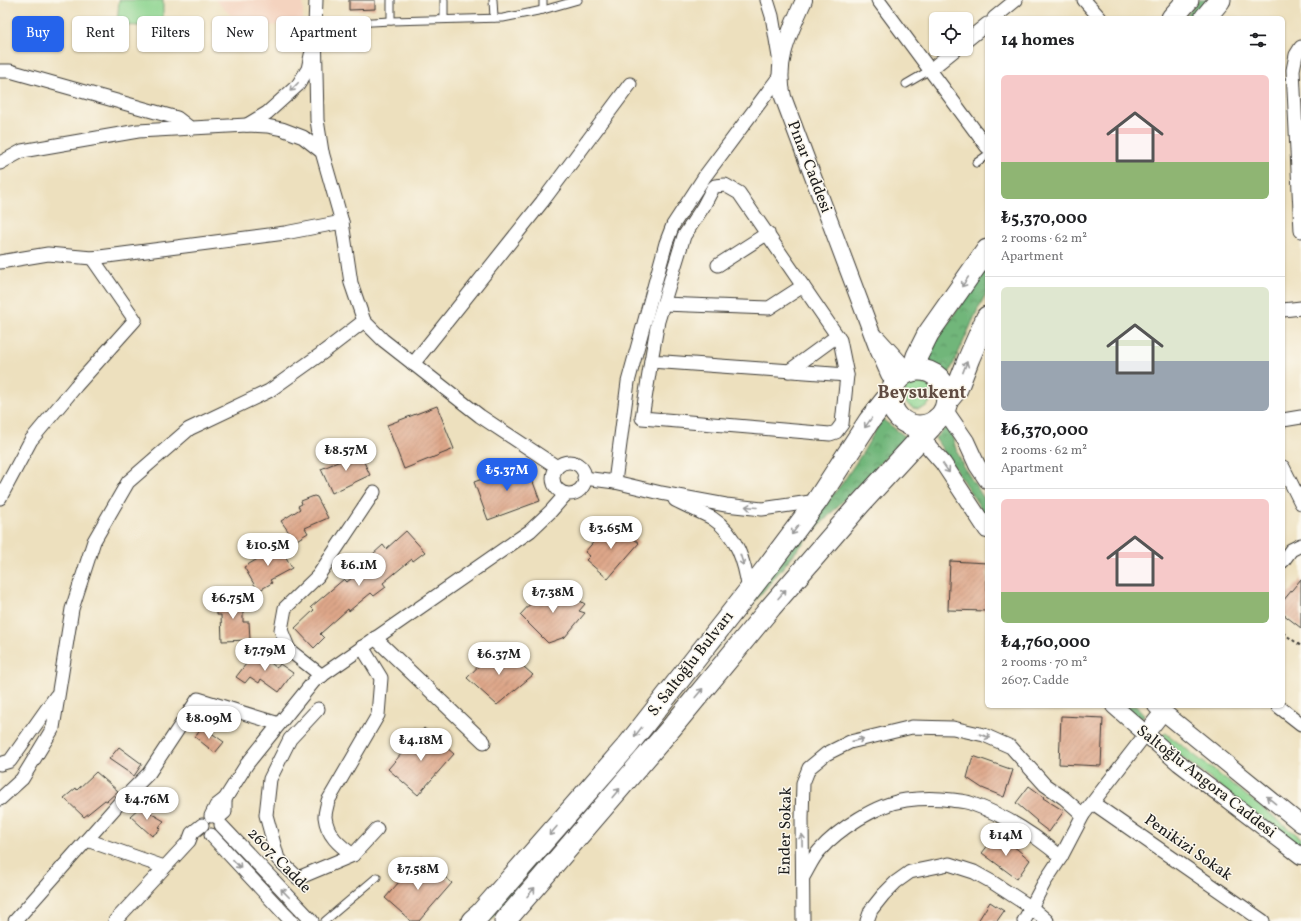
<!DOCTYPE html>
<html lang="en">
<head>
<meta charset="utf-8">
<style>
  :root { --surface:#fff; --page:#f6f6f6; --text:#202124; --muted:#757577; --line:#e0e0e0; --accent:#2563eb }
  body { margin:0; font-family:Vollkorn,serif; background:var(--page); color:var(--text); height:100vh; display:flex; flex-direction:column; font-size:15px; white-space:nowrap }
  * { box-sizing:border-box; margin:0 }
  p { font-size:13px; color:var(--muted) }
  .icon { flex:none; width:22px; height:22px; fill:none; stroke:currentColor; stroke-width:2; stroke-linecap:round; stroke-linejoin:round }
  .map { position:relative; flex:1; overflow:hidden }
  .details { position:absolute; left:985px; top:16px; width:300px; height:692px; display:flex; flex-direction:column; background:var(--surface); border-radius:6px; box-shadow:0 1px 3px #0004 }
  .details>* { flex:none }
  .hud { position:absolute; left:12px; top:16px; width:380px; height:36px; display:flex; gap:8px }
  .controls { position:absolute; left:929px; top:12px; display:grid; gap:8px }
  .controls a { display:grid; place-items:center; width:44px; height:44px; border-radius:6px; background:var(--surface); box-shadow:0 1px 3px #0004; font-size:20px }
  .price { position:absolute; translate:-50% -34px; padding:0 9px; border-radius:14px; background:#fff; color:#222; font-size:13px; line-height:26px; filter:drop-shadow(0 1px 2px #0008) }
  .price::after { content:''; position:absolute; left:50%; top:24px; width:12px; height:9px; margin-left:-6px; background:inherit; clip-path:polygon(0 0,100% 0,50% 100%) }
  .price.on { background:var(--accent); color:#fff }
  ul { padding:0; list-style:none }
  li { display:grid; align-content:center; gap:8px; height:212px; padding:0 16px }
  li+li { border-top:1px solid var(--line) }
  li span { display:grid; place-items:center; height:124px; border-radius:6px; color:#555 }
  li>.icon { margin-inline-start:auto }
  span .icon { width:72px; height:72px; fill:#fffc; stroke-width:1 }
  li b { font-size:17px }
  h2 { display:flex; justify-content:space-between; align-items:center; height:48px; padding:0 16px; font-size:17px }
  .tag { padding:0 14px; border-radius:6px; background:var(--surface); box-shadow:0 1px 3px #0004; font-size:14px; line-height:36px }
  .tag.on { background:var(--accent); color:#fff }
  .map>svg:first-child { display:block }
</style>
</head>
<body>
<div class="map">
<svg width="1301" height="921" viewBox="0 0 1301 921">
  <defs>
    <pattern id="forest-crowns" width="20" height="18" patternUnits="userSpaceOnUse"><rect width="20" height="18" fill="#71b67a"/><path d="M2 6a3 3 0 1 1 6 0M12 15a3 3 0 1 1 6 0" fill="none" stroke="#5c9363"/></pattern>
    <pattern id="building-hatch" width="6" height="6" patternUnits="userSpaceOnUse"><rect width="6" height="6" fill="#dda689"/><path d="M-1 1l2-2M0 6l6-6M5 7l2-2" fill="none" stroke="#bd8e76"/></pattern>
  </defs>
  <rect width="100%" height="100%" fill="#fbf7ec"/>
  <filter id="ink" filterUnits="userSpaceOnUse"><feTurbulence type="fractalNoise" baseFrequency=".025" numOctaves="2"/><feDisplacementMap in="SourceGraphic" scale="8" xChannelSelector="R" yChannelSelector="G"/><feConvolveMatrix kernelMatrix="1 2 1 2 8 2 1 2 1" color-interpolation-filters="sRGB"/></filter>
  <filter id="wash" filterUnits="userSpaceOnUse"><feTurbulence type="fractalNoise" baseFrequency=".012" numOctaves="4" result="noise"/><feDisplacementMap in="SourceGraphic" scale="16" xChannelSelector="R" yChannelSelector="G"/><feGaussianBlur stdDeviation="0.9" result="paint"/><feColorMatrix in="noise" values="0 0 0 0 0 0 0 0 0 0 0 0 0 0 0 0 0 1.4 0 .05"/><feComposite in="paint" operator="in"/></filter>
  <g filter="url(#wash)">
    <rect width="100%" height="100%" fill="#ede0be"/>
    <polygon fill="#f4d3bf" points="215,0 303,0 303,22 245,29"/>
    <g fill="#8cd48f" stroke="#547856">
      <polygon points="119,0 163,0 163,27 117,25"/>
      <circle cx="918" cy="395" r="14"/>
      <polygon points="1165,733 1167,734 1301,838 1301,849 1161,741 1160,738"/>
    </g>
    <g fill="url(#forest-crowns)" stroke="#46694b">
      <polygon points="1199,0 1208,0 1193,18 1184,18"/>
      <polygon points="987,267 987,292 979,307 949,374 923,359"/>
      <polygon points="882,419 906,437 836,508 804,542 490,921 480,921 795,543 843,482 863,452"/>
      <polygon points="947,426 950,429 956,449 963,466 987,503 987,518 935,438"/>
      <polygon points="1122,706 1136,706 1144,715 1143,717 1139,719"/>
    </g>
    <g id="blocks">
      <g fill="url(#building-hatch)">
        <polygon points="349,0 375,0 375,9 349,10"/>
        <polygon points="437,406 454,449 404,469 387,425"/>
        <polygon points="358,449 370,475 332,493 321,469 345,459 344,456"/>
        <polygon points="526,463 540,501 488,520 474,482"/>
        <polygon points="314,496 317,497 328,518 305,528 308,533 295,541 281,521 300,509 298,506 302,504 301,501"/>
        <polygon points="616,524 639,543 608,579 586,560 590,556 585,552 608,525 612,529"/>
        <polygon points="406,531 425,552 413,561 412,559 383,583 386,587 374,596 371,593 349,611 348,609 320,634 324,638 314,648 295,628 314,610 311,607 344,579 347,582 377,558 373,554 383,545 386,549"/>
        <polygon points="278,543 292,568 270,580 272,583 258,591 244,567 261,557 259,553"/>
        <polygon points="950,561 987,563 987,611 948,610"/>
        <polygon points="1301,579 1301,628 1283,614 1283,601"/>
        <polygon points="544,589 564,591 585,604 579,611 585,613 565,637 548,643 520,615"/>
        <polygon points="243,599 243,622 249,622 250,640 222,641 221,615 217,615 217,600"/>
        <polygon points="504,649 533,675 497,705 467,678 490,654"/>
        <polygon points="256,651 277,668 280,664 293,673 279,692 261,679 259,683 250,677 245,683 236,677"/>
        <polygon points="1061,716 1103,718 1101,766 1059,764"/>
        <polygon points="203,727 224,742 215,753 195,737"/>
        <polygon points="424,728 454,754 418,795 388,769"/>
        <polygon points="119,747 142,764 134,776 109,759"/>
        <polygon points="973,756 1013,770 1004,797 982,788 967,778"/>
        <polygon points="96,772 118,791 107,801 105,800 84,817 64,798 76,788 77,790"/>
        <polygon points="1029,786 1044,797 1043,798 1064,811 1049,832 1036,822 1037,821 1016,803"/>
        <polygon points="140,807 164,821 159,827 161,829 152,836 130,816"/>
        <polygon points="996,835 1017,849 1030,860 1017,879 982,853"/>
        <polygon points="421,857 452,883 419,921 411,921 385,898"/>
        <polygon points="990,902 1004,911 997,921 978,921"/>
      </g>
    </g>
  </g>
  <g filter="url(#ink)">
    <use href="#blocks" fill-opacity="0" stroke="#3b3934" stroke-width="1"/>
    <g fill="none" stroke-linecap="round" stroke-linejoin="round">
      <g stroke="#3b3934" stroke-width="9">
        <g id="service">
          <polyline points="444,0 444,19"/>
          <polyline points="493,0 494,18"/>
          <polyline points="543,0 543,10"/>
          <polyline points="391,21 391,0"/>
          <polyline points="315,25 391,21 503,18 543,10 578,0"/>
          <polyline points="906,84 930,70"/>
          <polyline points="976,163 987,155"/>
          <polyline points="325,921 377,877"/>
        </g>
      </g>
      <g stroke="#3b3934" stroke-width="15">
        <g id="minor">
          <polyline points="316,0 315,25 317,120 322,152"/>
          <polyline points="767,0 772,16 780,63"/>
          <polyline points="878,0 987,147"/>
          <polyline points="1084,0 1100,18"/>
          <polyline points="994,18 1016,0"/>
          <polyline points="966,41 987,24"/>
          <polyline points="1301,47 1296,55 1293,70 1301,231"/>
          <polyline points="930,70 956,49"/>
          <polyline points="0,71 10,71 177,118 190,128"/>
          <polyline points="247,125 267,113 298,85 308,69 311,55"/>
          <polyline points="0,163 22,151 138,131 247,125 267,126 282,129 303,137 322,152 342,222 351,283 364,321 383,340 480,416 557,467"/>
          <polygon points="725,185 739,193 840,340 847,375 651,361 658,321 684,236 703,207 713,188 715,186"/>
          <polyline points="0,262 48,254 92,258 285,233 342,222"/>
          <polyline points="718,265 768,233"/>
          <polyline points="663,304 769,308 803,286"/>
          <polyline points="1283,310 1301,308"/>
          <polyline points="651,361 642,418 830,434 836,432 842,424 847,375"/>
          <polyline points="413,364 542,202 630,84"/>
          <polyline points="789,371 837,336"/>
          <polyline points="1283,420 1301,417"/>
          <circle cx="569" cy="478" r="16"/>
          <polyline points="1283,467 1301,503"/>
          <polyline points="584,478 615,482 661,493 726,505 762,509 817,501"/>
          <polyline points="615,482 628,382 666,243 673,225 705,176 779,77"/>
          <polyline points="0,498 31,440 76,386 135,320 92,258"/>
          <path d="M675 500C687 506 700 512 712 518 737 534 745 563 749 591"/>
          <polyline points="1283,561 1291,550 1301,545"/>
          <polyline points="375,638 484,742"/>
          <path d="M362 647 381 678 378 715 328 801C327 806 325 812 325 817 327 835 339 845 353 855L377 829"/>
          <polyline points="322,676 289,650 281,630 285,608 318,576 374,492"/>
          <polyline points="1278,706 1301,724"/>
          <polyline points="318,709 290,739 270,779 266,815 278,859 298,878 353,855"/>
          <polyline points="0,764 10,761 56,696"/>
          <polyline points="0,799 22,779 53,728 72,609 94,541 128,482 189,429 269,391 321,354 364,321"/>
          <polyline points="1093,803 1263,921"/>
          <polyline points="211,816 216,806 225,799 247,764 314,681 530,531 551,511 566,494"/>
          <polyline points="218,818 225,812 225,799"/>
          <polyline points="221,825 312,921"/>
          <polyline points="211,835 291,921"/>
          <polyline points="87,840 164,867"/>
          <path d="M803 877C808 869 812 859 819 851 838 829 877 804 906 800 922 798 937 798 952 800 958 801 964 801 970 803 1002 814 1035 835 1061 857"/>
          <polyline points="15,921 122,800 149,773 198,699 279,724"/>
          <polyline points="115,921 189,841 192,833 202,825"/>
          <polyline points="803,921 802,819 803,783 809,768 826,754 850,742 912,727 953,728 984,735 1011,747 1045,785 1064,798 1083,815"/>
          <polyline points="867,921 871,910 883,895 896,882 910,872 949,864 974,872 992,882 1032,908 1047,921"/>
          <polyline points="1024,921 1044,883 1061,857 1083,815 1145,735"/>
        </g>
      </g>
      <g stroke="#3b3934" stroke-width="18">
        <g id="tertiary">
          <path d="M804 0C790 32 774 61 783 97L877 347 889 374 895 383"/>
          <polyline points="877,338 908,372"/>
          <polyline points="944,409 966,441 977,465 987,480"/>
          <polyline points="921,438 943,463 987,530"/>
          <polyline points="1114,706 1179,763 1301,856"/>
          <polyline points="1156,706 1301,824"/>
          <polyline points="1145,735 1163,712"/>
        </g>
      </g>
      <g stroke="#3b3934" stroke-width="23">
        <g id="primary">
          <polyline points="1172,18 1188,0"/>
          <polyline points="1205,18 1220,0"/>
          <circle cx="919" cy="398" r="28"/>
          <polyline points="912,371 917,356 928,334 987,250"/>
          <polyline points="947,401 957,389 969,358 987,317"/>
          <polyline points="472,921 480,914 628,745 766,569 817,501 869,421 892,392"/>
          <polyline points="505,921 672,727 771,607 860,504 930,428 937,419"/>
        </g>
      </g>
      <polyline stroke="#3b3934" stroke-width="2" stroke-dasharray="3 3" stroke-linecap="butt" points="1283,633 1301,646"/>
      <use href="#service" stroke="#fff" stroke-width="7"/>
      <use href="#minor" stroke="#fff" stroke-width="13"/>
      <use href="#tertiary" stroke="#fff" stroke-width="16"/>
      <use href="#primary" stroke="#fff" stroke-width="21"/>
    </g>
    <defs><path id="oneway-shaft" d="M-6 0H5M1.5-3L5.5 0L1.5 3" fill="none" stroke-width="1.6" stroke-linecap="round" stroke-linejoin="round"/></defs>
    <g stroke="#999">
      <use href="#oneway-shaft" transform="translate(294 87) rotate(134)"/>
      <use href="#oneway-shaft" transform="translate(965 282) rotate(124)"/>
      <use href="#oneway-shaft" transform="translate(965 367) rotate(-69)"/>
      <use href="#oneway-shaft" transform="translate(868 423) rotate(125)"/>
      <use href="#oneway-shaft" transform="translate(946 468) rotate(55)"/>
      <use href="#oneway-shaft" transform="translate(751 507) rotate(-175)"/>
      <use href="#oneway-shaft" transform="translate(795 530) rotate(127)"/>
      <use href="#oneway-shaft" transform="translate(742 560) rotate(72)"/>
      <use href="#oneway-shaft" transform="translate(782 594) rotate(-49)"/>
      <use href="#oneway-shaft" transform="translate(699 693) rotate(-50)"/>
      <use href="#oneway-shaft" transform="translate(638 732) rotate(128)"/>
      <use href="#oneway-shaft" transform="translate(985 736) rotate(19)"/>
      <use href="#oneway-shaft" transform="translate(858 740) rotate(-13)"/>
      <use href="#oneway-shaft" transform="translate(616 793) rotate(-50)"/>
      <use href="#oneway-shaft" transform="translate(1271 800) rotate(-141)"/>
      <use href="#oneway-shaft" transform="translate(553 831) rotate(131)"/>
      <use href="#oneway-shaft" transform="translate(802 840) rotate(-91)"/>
      <use href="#oneway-shaft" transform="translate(237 864) rotate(47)"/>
      <use href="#oneway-shaft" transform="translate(531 892) rotate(-49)"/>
      <use href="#oneway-shaft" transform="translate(285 893) rotate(-134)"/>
    </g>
  </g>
  <g text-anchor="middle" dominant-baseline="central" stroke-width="3" stroke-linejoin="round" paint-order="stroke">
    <g font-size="16" fill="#1c1c1c" stroke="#fbf7ec">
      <text transform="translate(809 167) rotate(69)">Pınar Caddesi</text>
      <text transform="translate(691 664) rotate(-52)">S. Saltoğlu Bulvarı</text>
      <text transform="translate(1206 782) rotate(38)">Saltoğlu Angora Caddesi</text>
      <text transform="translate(786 831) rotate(-89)">Ender Sokak</text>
      <text transform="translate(1188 848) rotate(35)">Penikizi Sokak</text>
      <text transform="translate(279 861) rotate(46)">2607. Cadde</text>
    </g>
    <g font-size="18" font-weight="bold" fill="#604c42" stroke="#fbf7ec">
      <text x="922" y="393">Beysukent</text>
    </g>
  </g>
</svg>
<div class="controls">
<a><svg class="icon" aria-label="locate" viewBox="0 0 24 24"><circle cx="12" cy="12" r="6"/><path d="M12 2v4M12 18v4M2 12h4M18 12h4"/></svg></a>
</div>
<b class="price" style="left:346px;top:472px">₺8.57M</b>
<b class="price on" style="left:507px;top:492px">₺5.37M</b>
<b class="price" style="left:611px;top:550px">₺3.65M</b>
<b class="price" style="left:268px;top:567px">₺10.5M</b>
<b class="price" style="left:359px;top:587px">₺6.1M</b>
<b class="price" style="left:553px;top:614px">₺7.38M</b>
<b class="price" style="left:233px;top:620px">₺6.75M</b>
<b class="price" style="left:265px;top:672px">₺7.79M</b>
<b class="price" style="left:499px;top:676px">₺6.37M</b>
<b class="price" style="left:209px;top:740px">₺8.09M</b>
<b class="price" style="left:421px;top:762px">₺4.18M</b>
<b class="price" style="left:147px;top:821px">₺4.76M</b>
<b class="price" style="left:1006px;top:857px">₺14M</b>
<b class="price" style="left:418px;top:891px">₺7.58M</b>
<div class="hud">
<a class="tag on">Buy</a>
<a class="tag">Rent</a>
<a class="tag">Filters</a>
<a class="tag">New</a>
<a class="tag">Apartment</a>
</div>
<section class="details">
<h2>14 homes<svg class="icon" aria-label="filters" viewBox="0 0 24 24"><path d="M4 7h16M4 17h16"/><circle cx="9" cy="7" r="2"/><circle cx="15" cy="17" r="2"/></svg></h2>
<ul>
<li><span style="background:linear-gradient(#f6c9c9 70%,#8fb573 0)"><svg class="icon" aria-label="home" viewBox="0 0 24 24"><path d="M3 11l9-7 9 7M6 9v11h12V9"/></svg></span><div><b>₺5,370,000</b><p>2 rooms · 62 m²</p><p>Apartment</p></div></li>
<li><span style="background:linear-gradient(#dfe7d0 60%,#9aa5b1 0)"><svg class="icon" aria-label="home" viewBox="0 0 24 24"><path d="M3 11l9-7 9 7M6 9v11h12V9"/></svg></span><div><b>₺6,370,000</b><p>2 rooms · 62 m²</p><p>Apartment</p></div></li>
<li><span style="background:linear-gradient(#f6c9c9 75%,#8fb573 0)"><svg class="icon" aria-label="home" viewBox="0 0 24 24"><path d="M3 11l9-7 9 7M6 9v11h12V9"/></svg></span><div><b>₺4,760,000</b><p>2 rooms · 70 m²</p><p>2607. Cadde</p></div></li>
</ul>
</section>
</div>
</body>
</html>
